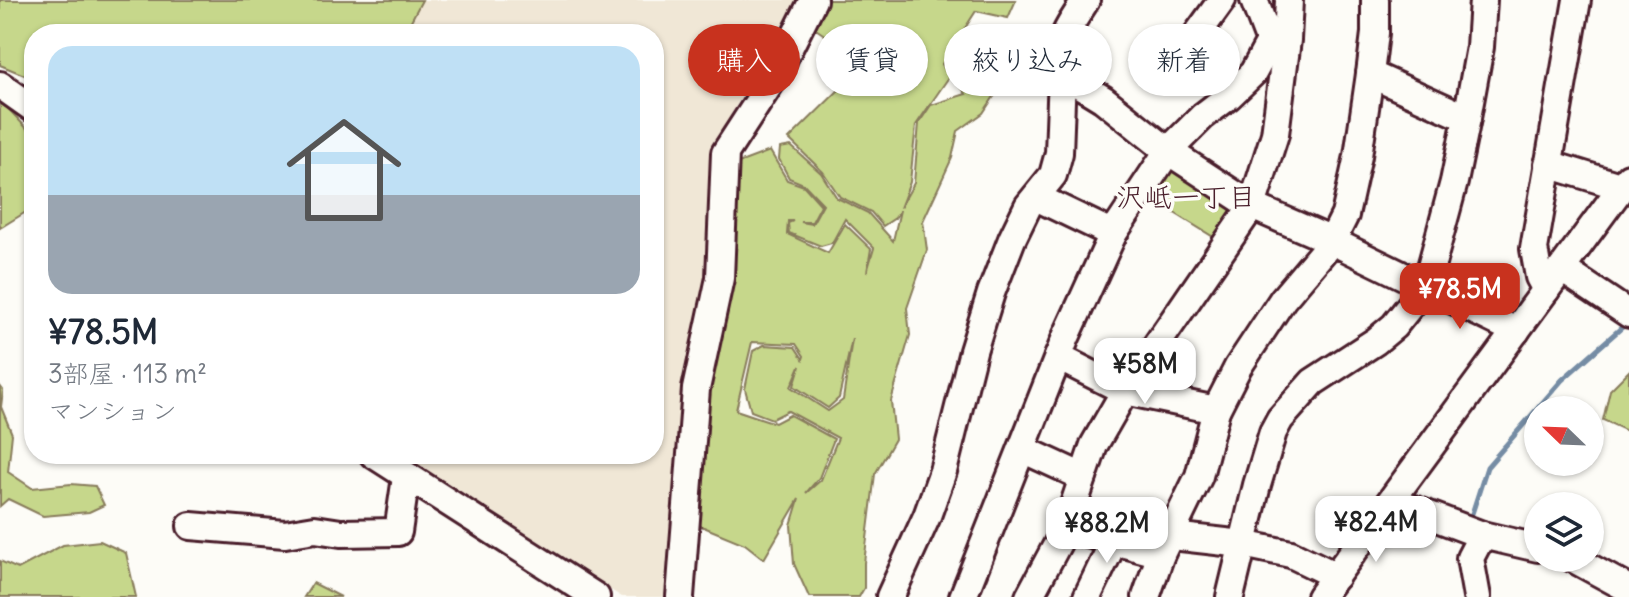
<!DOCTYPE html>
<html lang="ja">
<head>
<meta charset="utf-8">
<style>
  :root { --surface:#fff; --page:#f6f6f7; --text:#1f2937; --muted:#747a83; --line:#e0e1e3; --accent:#c8321e }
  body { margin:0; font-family:Delius,"Klee One",sans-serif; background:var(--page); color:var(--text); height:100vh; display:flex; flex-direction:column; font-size:30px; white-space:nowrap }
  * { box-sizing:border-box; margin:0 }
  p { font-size:26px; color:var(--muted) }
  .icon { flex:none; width:44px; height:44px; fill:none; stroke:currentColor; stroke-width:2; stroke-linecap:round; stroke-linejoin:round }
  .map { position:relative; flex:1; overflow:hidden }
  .panel { position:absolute; left:24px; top:24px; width:640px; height:440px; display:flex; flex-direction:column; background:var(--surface); border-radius:32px; box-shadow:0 2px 6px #0004 }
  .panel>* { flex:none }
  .guide { position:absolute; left:688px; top:24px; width:760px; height:72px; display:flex; gap:16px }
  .needle { width:52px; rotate:293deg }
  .buttons { position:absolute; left:1524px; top:396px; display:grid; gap:16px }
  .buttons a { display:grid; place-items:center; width:80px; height:80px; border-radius:50%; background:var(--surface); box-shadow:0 2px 6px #0004; font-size:40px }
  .price { position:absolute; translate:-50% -68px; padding:0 18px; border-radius:16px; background:#fff; color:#222; font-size:26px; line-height:52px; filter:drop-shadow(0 2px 4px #0008) }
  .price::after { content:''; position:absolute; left:50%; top:48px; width:24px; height:18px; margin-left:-12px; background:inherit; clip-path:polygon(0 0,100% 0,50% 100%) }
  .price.on { background:var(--accent); color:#fff }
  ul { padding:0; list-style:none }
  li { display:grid; align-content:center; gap:16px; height:424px; padding:0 24px }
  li+li { border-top:2px solid var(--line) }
  li span { display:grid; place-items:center; height:248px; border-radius:24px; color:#555 }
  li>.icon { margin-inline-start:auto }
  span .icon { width:144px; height:144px; fill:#fffc; stroke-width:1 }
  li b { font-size:34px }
  .pill { padding:0 28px; border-radius:36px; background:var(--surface); box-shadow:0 2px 6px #0004; font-size:28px; line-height:72px }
  .pill.on { background:var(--accent); color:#fff }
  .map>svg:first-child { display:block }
</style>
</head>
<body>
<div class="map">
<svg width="1629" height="597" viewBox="0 0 1629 597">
  <rect width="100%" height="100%" fill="#fdfcf7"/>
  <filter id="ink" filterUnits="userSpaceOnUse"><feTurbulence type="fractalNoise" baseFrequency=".0125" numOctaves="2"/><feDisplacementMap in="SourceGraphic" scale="16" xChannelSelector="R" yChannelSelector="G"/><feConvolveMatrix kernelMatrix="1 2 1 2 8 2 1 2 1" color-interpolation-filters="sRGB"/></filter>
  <g filter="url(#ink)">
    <polygon fill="#f0e7d6" points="398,0 799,0 716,140 710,279 687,380 665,597 622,597 390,454 654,454 654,34 382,34"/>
    <g fill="#c6d78b" stroke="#887b5b" stroke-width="2" fill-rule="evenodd">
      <polygon points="0,0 422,0 404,34 34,34 34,79 0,65"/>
      <path d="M822 0H1016L1008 18 976 11 942 64 949 77 916 125 910 182 900 208 914 183 919 123 931 105 966 94 945 65 968 45 987 53 995 95 983 113 958 131 952 158 923 221 927 250 907 308 910 335 891 401 895 439 875 474 864 563V588L859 597H809L794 564 791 525 799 499 764 559 745 544 694 523 733 165 770 151 787 180 804 186 821 205 812 222H801L812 224 823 204 804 184 789 178 779 159 780 148 791 146 821 173 837 198 868 213 893 241 900 210 895 218 883 226 871 212 840 197 823 172 789 139 852 77 828 66 839 45 810 25ZM845 219 874 248 867 272 871 249 845 224 828 253 787 234 788 221H793L788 223 789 233 821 246 832 243ZM852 339 843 400 828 411 791 387 800 366 794 386 828 408 839 398ZM752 342 796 344 804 356 803 359 795 347 764 345 753 351 745 389 751 411 772 419 788 411 838 438 821 480 806 493 819 478 834 439 790 415 775 423 736 410Z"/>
      <polygon points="0,100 34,136 34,207 0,228"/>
      <polygon points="1171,162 1230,200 1236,214 1220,241 1147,196"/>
      <polygon points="1629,371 1629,432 1603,420 1610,390"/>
      <polygon points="0,386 3,390 1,407 12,434 8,472 32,488 71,484 95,486 104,505 89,512 43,516 8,499 0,506"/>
      <polygon points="100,541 126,553 136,597 0,597 0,561 18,569 63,545"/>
      <polygon points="313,583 341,597 304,597"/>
    </g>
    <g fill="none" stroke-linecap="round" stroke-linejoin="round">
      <polyline stroke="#758ca4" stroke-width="5" points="1469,523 1487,467 1562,380 1628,322"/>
      <g stroke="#4a1f2b" stroke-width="32">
        <g id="minor">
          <path d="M1086 0C1069 28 1055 40 1062 74L1103 99 1168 151 1252 206 1332 241 1516 331"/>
          <polyline points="1188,47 1222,0"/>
          <polyline points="1370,74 1467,118"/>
          <polyline points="0,85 34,109"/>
          <polyline points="1548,164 1623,187"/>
          <polyline points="1036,197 1113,234"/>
          <polyline points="1562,269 1629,314"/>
          <polyline points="1546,290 1539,277 1534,249 1577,0"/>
          <polyline points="1058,357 1125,391 1216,410"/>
          <polyline points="1022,449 1083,477"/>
          <polyline points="373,454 596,597"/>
          <polyline points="1392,501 1482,535 1538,548"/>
          <polyline points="191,526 285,534 315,529 341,533 398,532 406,477"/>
          <polyline points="1066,528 1161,554"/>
          <polyline points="1172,536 1243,544 1291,554 1336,576"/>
          <polyline points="1572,558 1629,589"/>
          <polyline points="680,597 696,389 720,278 725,153 775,76 813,0"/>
          <polyline points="890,597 927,516 943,471 973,351 991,293 1012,239 1028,206 1053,175 1059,153 1062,74"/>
          <polyline points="963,597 1066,337 1113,234 1168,151 1203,116 1229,96 1253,73 1270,42 1254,0"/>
          <polyline points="1029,597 1066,528 1094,445 1125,391 1252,206 1275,134 1287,40 1289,0"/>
          <polyline points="1087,597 1114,541"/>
          <polyline points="1146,597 1161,554 1199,476 1216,410 1238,367 1283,299 1332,241 1345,215 1358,156 1370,74 1375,33 1375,0"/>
          <polyline points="1230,597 1257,485 1273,432 1280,419 1313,382 1376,341 1394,326 1426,286 1454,182 1467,118 1480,47 1483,0"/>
          <polyline points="1320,597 1629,177"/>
          <polyline points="1477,597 1470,558 1482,535"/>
        </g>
      </g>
      <use href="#minor" stroke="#fdfcf7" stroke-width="26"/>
    </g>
  </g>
  <g text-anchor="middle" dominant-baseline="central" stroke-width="7" stroke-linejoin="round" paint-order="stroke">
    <g font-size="28" fill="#4a1f2b" stroke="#fdfcf7">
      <text x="1186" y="197">沢岻一丁目</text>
    </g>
  </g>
</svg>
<div class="buttons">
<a><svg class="needle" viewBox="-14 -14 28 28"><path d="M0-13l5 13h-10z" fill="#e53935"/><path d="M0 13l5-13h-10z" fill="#747a83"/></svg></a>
<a><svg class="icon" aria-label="layers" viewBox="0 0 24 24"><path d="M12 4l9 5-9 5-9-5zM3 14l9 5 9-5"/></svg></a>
</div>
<b class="price on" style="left:1460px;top:331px">¥78.5M</b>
<b class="price" style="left:1145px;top:406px">¥58M</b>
<b class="price" style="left:1376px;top:564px">¥82.4M</b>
<b class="price" style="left:1107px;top:565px">¥88.2M</b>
<div class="guide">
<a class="pill on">購入</a>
<a class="pill">賃貸</a>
<a class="pill">絞り込み</a>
<a class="pill">新着</a>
</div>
<section class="panel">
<ul>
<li><span style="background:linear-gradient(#bfe0f5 60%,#9aa5b1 0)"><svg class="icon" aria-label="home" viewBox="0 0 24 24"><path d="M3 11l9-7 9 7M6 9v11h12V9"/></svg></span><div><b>¥78.5M</b><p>3部屋 · 113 m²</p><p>マンション</p></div></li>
</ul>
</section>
</div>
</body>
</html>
